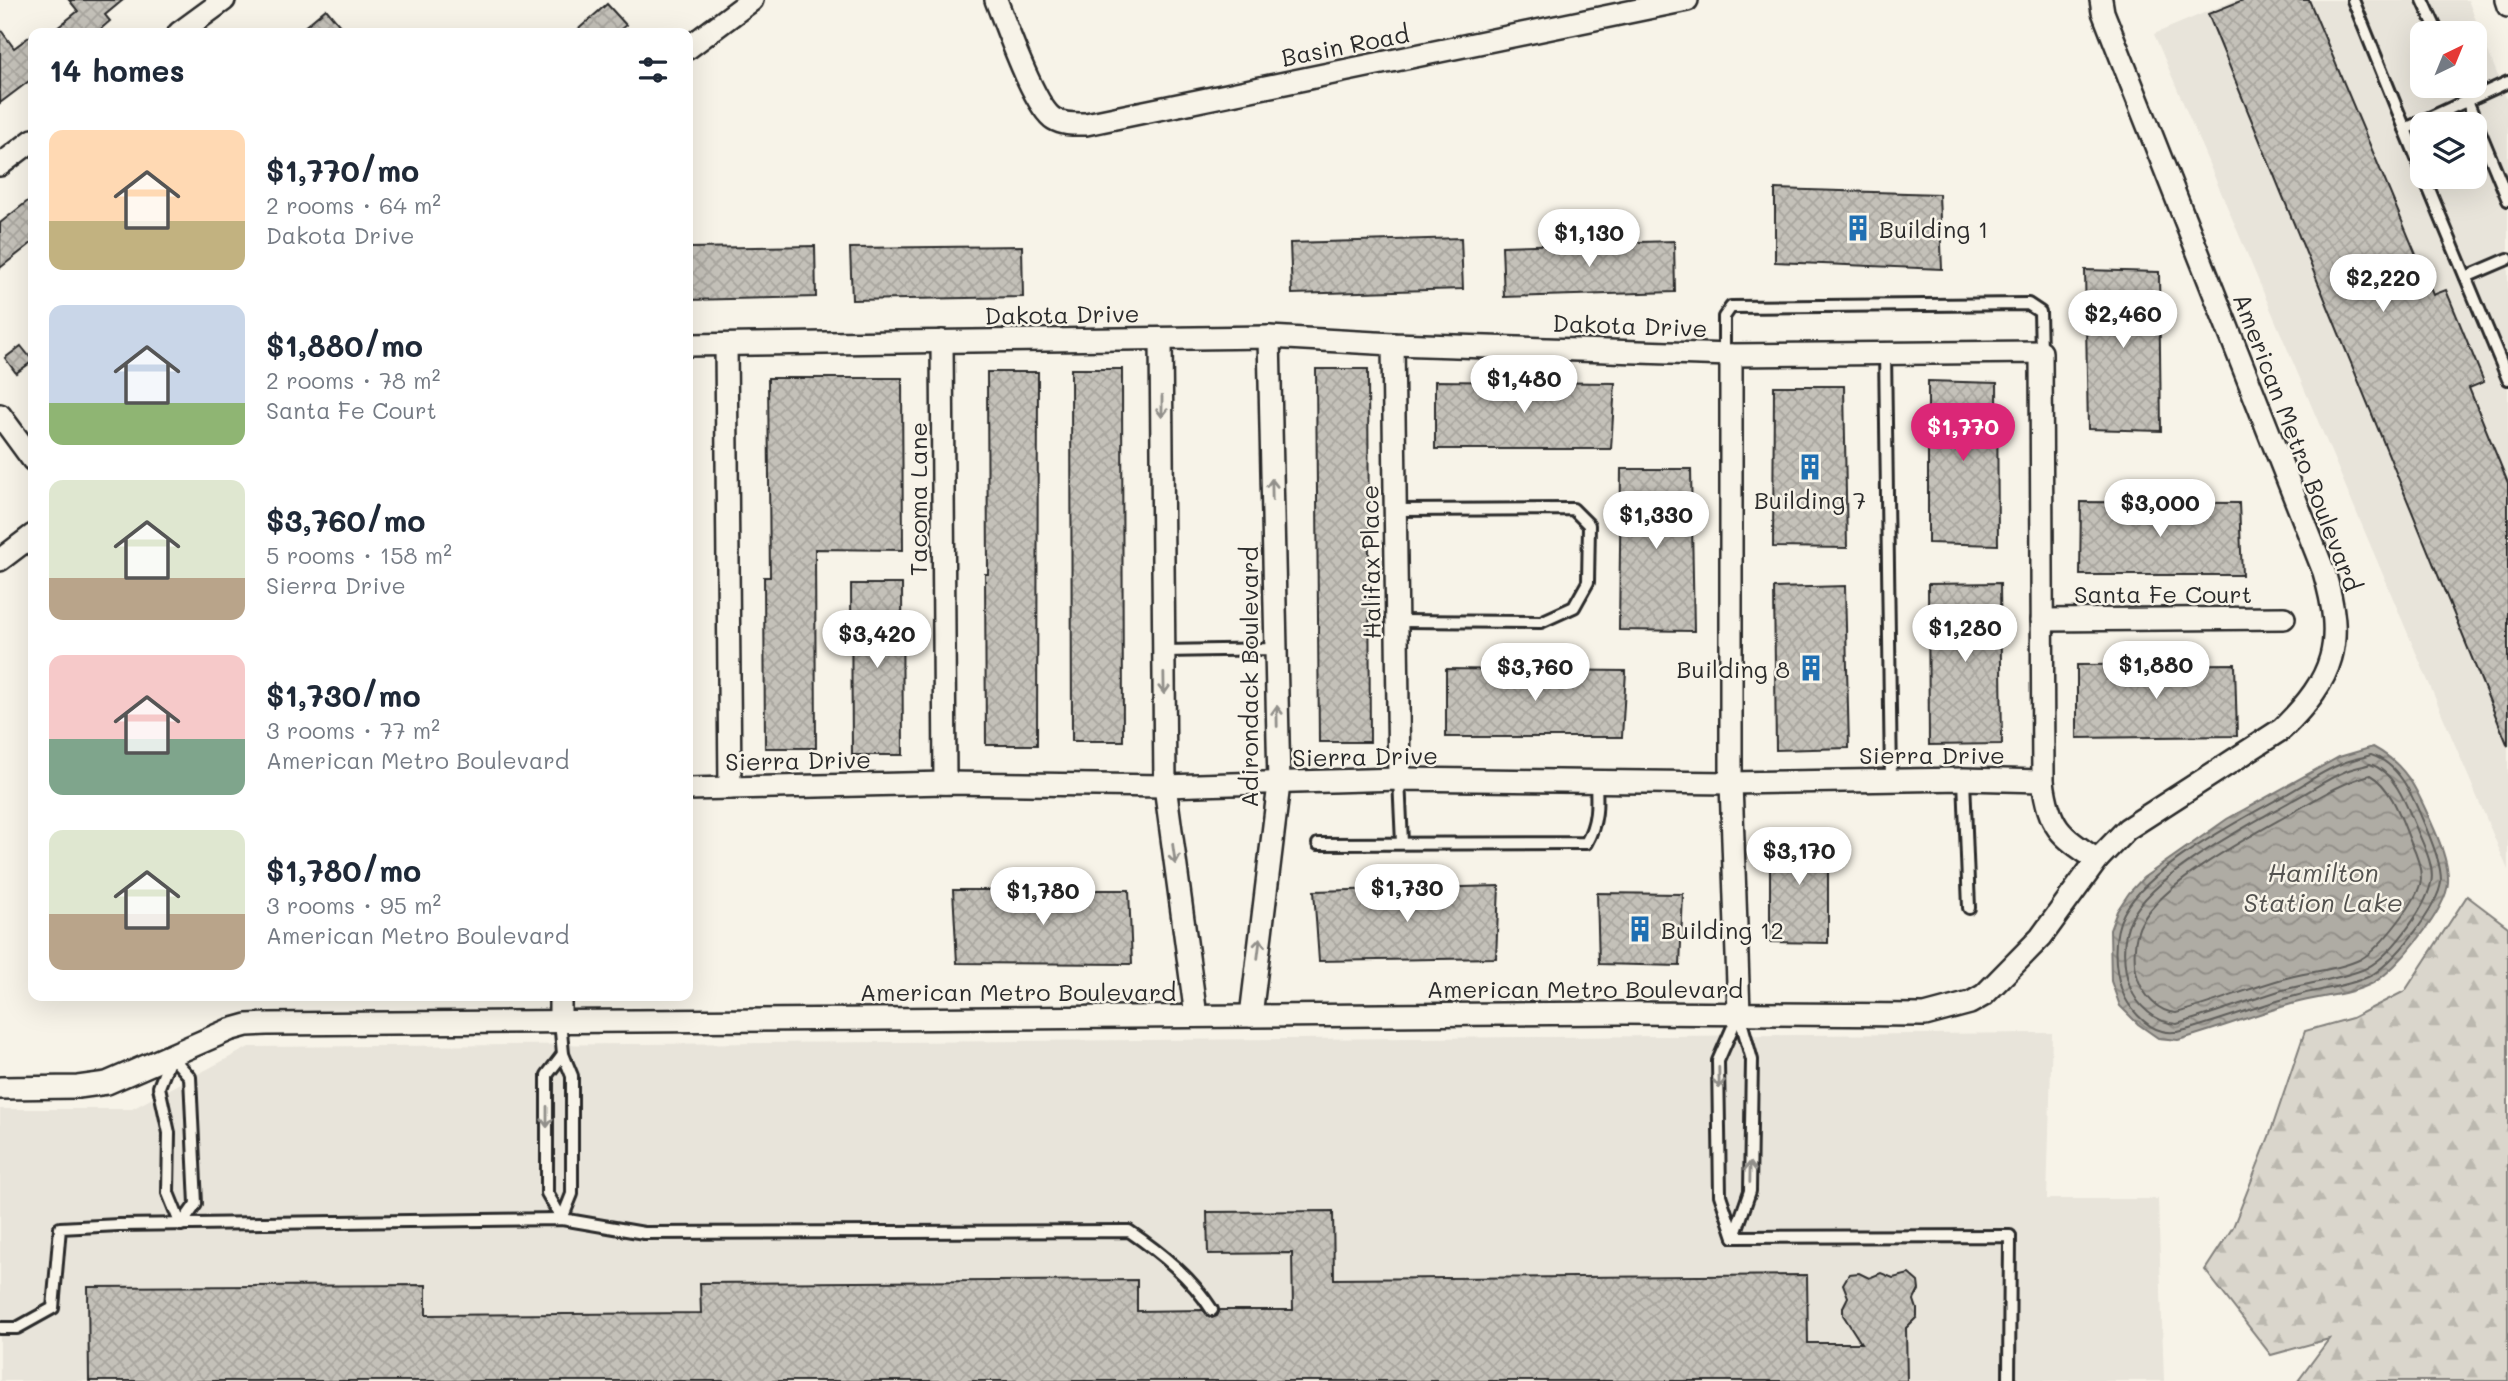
<!DOCTYPE html>
<html lang="en">
<head>
<meta charset="utf-8">
<style>
  :root { --surface:#fff; --page:#f6f6f7; --text:#1f2937; --muted:#747a83; --accent:#db2777 }
  body { margin:0; font-family:Mali,sans-serif; background:var(--page); color:var(--text); height:100vh; display:flex; flex-direction:column; font-size:26px; white-space:nowrap }
  * { box-sizing:border-box; margin:0 }
  p { font-size:23px; color:var(--muted) }
  .icon { flex:none; width:38px; height:38px; fill:none; stroke:currentColor; stroke-width:2; stroke-linecap:round; stroke-linejoin:round }
  .map { position:relative; flex:1; overflow:hidden }
  .drawer { position:absolute; left:28px; top:28px; width:665px; height:973px; display:flex; flex-direction:column; background:var(--surface); border-radius:14px; box-shadow:0 7px 28px #0002 }
  .drawer>* { flex:none }
  .needle { width:46px; rotate:43deg }
  .tools { position:absolute; left:2410px; top:21px; display:grid; gap:14px }
  .tools a { display:grid; place-items:center; width:77px; height:77px; border-radius:14px; background:var(--surface); box-shadow:0 7px 28px #0002; font-size:35px }
  .price { position:absolute; translate:-50% -60px; padding:0 16px; border-radius:24px; background:#fff; color:#222; font-size:23px; line-height:46px; filter:drop-shadow(0 2px 4px #0008) }
  .price::after { content:''; position:absolute; left:50%; top:42px; width:21px; height:16px; margin-left:-10px; background:inherit; clip-path:polygon(0 0,100% 0,50% 100%) }
  .price.active { background:var(--accent); color:#fff }
  ul { padding:0; list-style:none }
  li { display:flex; align-items:center; gap:21px; height:175px; padding:0 21px }
  li span { display:grid; place-items:center; flex:none; width:196px; height:140px; border-radius:14px; color:#555 }
  li>.icon { margin-inline-start:auto }
  span .icon { width:84px; height:84px; fill:#fffc; stroke-width:1 }
  li b { font-size:30px }
  h2 { display:flex; justify-content:space-between; align-items:center; height:84px; padding:0 21px; font-size:30px }
  .map>svg:first-child { display:block }
</style>
</head>
<body>
<div class="map">
<svg width="2508" height="1381" viewBox="0 0 2508 1381">
  <defs>
    <pattern id="forest-firs" width="22" height="20" patternUnits="userSpaceOnUse" patternTransform="scale(1.75)"><rect width="22" height="20" fill="#dad6cc"/><path d="M5 1l3.5 6h-7zM16 11l3.5 6h-7z" fill="#bbb8af"/></pattern>
    <pattern id="water-waves" width="16" height="10" patternUnits="userSpaceOnUse" patternTransform="scale(1.75)"><rect width="16" height="10" fill="#afaca4"/><path d="M0 5q4-4 8 0t8 0" fill="none" stroke="#8f8c86"/></pattern>
    <pattern id="building-cross-hatch" width="8" height="8" patternUnits="userSpaceOnUse" patternTransform="scale(1.75)"><rect width="8" height="8" fill="#c4c1b9"/><path d="M0 0l8 8M0 8l8-8" fill="none" stroke="#a9a69f"/></pattern>
  </defs>
  <rect width="100%" height="100%" fill="#f7f3e8"/>
  <filter id="ink" filterUnits="userSpaceOnUse"><feTurbulence type="fractalNoise" baseFrequency=".0143" numOctaves="2"/><feDisplacementMap in="SourceGraphic" scale="14" xChannelSelector="R" yChannelSelector="G"/><feConvolveMatrix kernelMatrix="1 2 1 2 8 2 1 2 1" color-interpolation-filters="sRGB"/></filter>
  <g filter="url(#ink)">
    <g fill="#e8e4da" fill-rule="evenodd">
      <path d="M2235 0H2468L2508 102V870L2154 34ZM2422 33H2474V86H2422ZM2422 124H2474V177H2422Z"/>
      <polygon points="2052,1033 2047,1199 2158,1199 2164,1381 0,1381 0,1109 132,1109 249,1047"/>
    </g>
    <polygon fill="url(#forest-firs)" stroke="#82807c" stroke-width="2" points="2467,896 2508,927 2508,1381 2298,1381 2329,1339 2271,1355 2205,1270 2233,1227 2270,1134 2305,1031 2352,1018 2405,991"/>
    <path fill="url(#water-waves)" stroke="#7a7874" stroke-width="2" d="M2373 747C2409 766 2419 795 2435 831 2441 845 2449 866 2448 882 2447 909 2397 970 2373 983 2350 995 2320 996 2295 1003 2256 1014 2218 1029 2178 1040L2158 1038 2138 1024 2120 1006 2111 981 2110 930 2117 911 2129 893 2143 878 2227 819 2339 757Z"/>
    <g fill="none" stroke-linecap="round" stroke-linejoin="round">
      <g stroke="#605f5b" stroke-width="2">
        <path d="M2371 755C2402 764 2415 803 2427 830 2433 845 2441 864 2441 881 2440 906 2391 967 2368 977 2345 987 2319 989 2295 996 2256 1006 2218 1022 2178 1032 2173 1032 2167 1033 2162 1031 2145 1027 2128 1007 2122 991 2114 968 2112 935 2124 913 2149 867 2238 821 2285 795 2303 785 2321 772 2341 764 2350 760 2361 758 2371 755Z"/>
        <path d="M2370 764C2396 772 2408 809 2418 832 2424 846 2435 868 2431 883 2425 910 2388 960 2362 970 2336 980 2307 983 2279 991 2245 1002 2212 1014 2177 1024 2156 1023 2137 1006 2130 987 2123 967 2121 938 2131 919 2153 874 2249 825 2293 800 2310 791 2327 779 2344 772 2352 768 2362 767 2370 764Z"/>
        <path d="M2370 775C2392 787 2402 821 2411 843 2416 853 2421 867 2421 879 2420 899 2379 949 2361 959 2341 969 2315 971 2294 976 2253 986 2216 1003 2176 1013 2158 1012 2144 996 2138 979 2133 963 2133 937 2142 922 2164 882 2247 838 2288 815 2315 800 2340 783 2370 775Z"/>
      </g>
    </g>
    <g fill="url(#building-cross-hatch)" stroke="#2b2b2b" stroke-width="2">
      <polygon points="69,0 123,0 105,15 110,21 96,33 51,33 78,11"/>
      <polygon points="2243,0 2309,0 2433,295 2446,290 2484,382 2469,388 2508,483 2508,746 2208,14"/>
      <polygon points="607,4 626,25 616,33 574,33"/>
      <polygon points="326,9 346,33 297,33"/>
      <polygon points="0,29 14,48 33,34 33,78 0,103"/>
      <polygon points="1775,189 1939,194 1942,269 1775,262"/>
      <polygon points="33,197 33,242 0,268 0,223"/>
      <polygon points="1461,238 1463,289 1292,294 1290,243"/>
      <polygon points="1674,241 1675,292 1504,297 1502,246"/>
      <polygon points="815,246 816,297 688,300 688,248"/>
      <polygon points="1022,246 1023,297 852,300 850,248"/>
      <polygon points="2085,270 2159,272 2161,431 2088,429"/>
      <polygon points="21,346 33,361 16,373 5,358"/>
      <polygon points="1071,369 1122,369 1123,741 1072,741"/>
      <polygon points="1316,369 1368,369 1370,742 1319,742"/>
      <polygon points="987,372 1038,372 1037,745 986,745 985,574 988,574"/>
      <polygon points="768,378 902,378 903,550 815,549 816,748 765,748 764,577 770,577"/>
      <polygon points="1435,381 1615,383 1611,449 1435,449"/>
      <polygon points="1928,381 1997,383 1998,545 1928,543"/>
      <polygon points="1774,386 1844,386 1847,548 1773,547"/>
      <polygon points="1621,469 1691,469 1694,631 1619,630"/>
      <polygon points="2081,502 2239,503 2242,575 2080,575"/>
      <polygon points="2000,583 2002,744 1929,745 1928,584"/>
      <polygon points="851,584 902,584 903,755 852,755"/>
      <polygon points="1845,586 1849,748 1776,750 1774,588"/>
      <polygon points="2235,664 2237,736 2077,738 2077,665"/>
      <polygon points="1446,669 1626,671 1622,737 1446,737"/>
      <polygon points="1770,830 1828,831 1828,943 1770,942"/>
      <polygon points="1499,886 1496,958 1319,961 1314,891"/>
      <polygon points="953,890 1129,890 1132,964 957,963"/>
      <polygon points="1597,893 1683,894 1680,966 1599,964"/>
      <polygon points="1333,1211 1334,1279 1807,1275 1808,1343 1861,1343 1843,1315 1843,1307 1848,1297 1843,1284 1849,1274 1859,1273 1869,1278 1881,1273 1893,1278 1909,1274 1918,1282 1919,1290 1914,1300 1917,1309 1917,1317 1906,1328 1907,1381 89,1381 88,1287 426,1285 426,1315 701,1313 700,1283 1137,1280 1137,1311 1203,1310 1212,1318 1217,1316 1220,1310 1293,1310 1292,1253 1208,1254 1207,1212"/>
    </g>
    <g fill="none" stroke-linecap="round" stroke-linejoin="round">
      <g stroke="#2b2b2b" stroke-width="16">
        <g id="lane">
          <polyline points="2353,0 2422,171"/>
          <polyline points="2423,0 2438,33"/>
          <polyline points="2461,86 2508,200"/>
          <polyline points="2405,129 2508,82"/>
          <polyline points="2424,177 2508,379"/>
          <polyline points="2466,277 2508,259"/>
          <polyline points="1885,352 1891,780"/>
          <polyline points="1724,354 1724,317 1731,307 2028,304 2040,312 2041,352"/>
          <polyline points="1396,510 1573,509 1589,525 1588,582 1574,607 1541,622 1397,621"/>
          <polyline points="1164,651 1276,649"/>
          <polyline points="1399,779 1402,843"/>
          <polyline points="1964,779 1969,908"/>
          <path d="M1318 844 1586 843C1598 822 1597 805 1596 781"/>
          <polyline points="560,1020 563,1054 572,1076 572,1194 562,1219"/>
          <polygon points="171,1056 190,1077 196,1204 181,1225 168,1193 169,1133 159,1087"/>
          <polyline points="562,1219 547,1193 547,1075 563,1054"/>
          <polyline points="1734,1237 2010,1236 2009,1381"/>
          <polyline points="1734,1237 1720,1195 1718,1061 1739,1013"/>
          <polyline points="1734,1237 1750,1191 1752,1060 1739,1014"/>
          <path d="M0 1328H17L53 1308 60 1228 119 1225 562 1219 644 1233 1129 1231C1161 1253 1191 1277 1212 1310"/>
        </g>
      </g>
      <g stroke="#2b2b2b" stroke-width="26">
        <g id="street">
          <path d="M996 0C1006 25 1034 107 1054 119 1064 125 1075 124 1086 124L1687 0"/>
          <polyline points="2506,0 2508,6"/>
          <polyline points="179,33 224,0"/>
          <polyline points="688,48 752,0"/>
          <polyline points="0,165 33,140"/>
          <polyline points="1161,339 1165,786 1196,1016"/>
          <polyline points="942,341 945,783"/>
          <polyline points="1393,344 1399,779"/>
          <path d="M688 345 1269 337 1393 344 1731 355 2041 352 2043 781C2049 828 2060 835 2097 860"/>
          <polyline points="726,345 730,788"/>
          <polyline points="1731,355 1731,783 1739,1013"/>
          <polyline points="0,415 33,460"/>
          <polyline points="0,560 33,535"/>
          <polyline points="2042,620 2284,618"/>
          <polyline points="688,789 945,783 1165,786 1399,779 1731,783 1964,779 2043,781"/>
          <polyline points="1251,1016 1279,784 1269,337"/>
          <polyline points="560,1020 560,996"/>
          <path d="M0 1088 78 1087 107 1083 229 1030 247 1025 267 1024 1623 1013 1925 1015 1970 1003 1984 995 2041 937 2097 860 2127 829 2282 729C2335 677 2345 643 2324 572L2103 12 2101 0"/>
        </g>
      </g>
      <use href="#lane" stroke="#f7f3e8" stroke-width="10"/>
      <use href="#street" stroke="#f7f3e8" stroke-width="21"/>
    </g>
    <defs><path id="oneway-shaft" d="M-6 0H5M1.5-3L5.5 0L1.5 3" fill="none" stroke-width="1.6" stroke-linecap="round" stroke-linejoin="round" transform="scale(1.75)"/></defs>
    <g stroke="#918f8a">
      <use href="#oneway-shaft" transform="translate(1162 407) rotate(90)"/>
      <use href="#oneway-shaft" transform="translate(1272 489) rotate(-91)"/>
      <use href="#oneway-shaft" transform="translate(1164 684) rotate(89)"/>
      <use href="#oneway-shaft" transform="translate(1277 716) rotate(-91)"/>
      <use href="#oneway-shaft" transform="translate(1174 854) rotate(82)"/>
      <use href="#oneway-shaft" transform="translate(1259 948) rotate(-83)"/>
      <use href="#oneway-shaft" transform="translate(1719 1078) rotate(89)"/>
      <use href="#oneway-shaft" transform="translate(547 1117) rotate(90)"/>
      <use href="#oneway-shaft" transform="translate(1750 1172) rotate(-89)"/>
    </g>
  </g>
  <defs>
    <g id="building-bare" transform="scale(2.1)"><path d="M-4-6H4V6H1V3H-1V6H-4ZM-2.5-4.3h1.7v1.8h-1.7ZM.8-4.3h1.7v1.8H.8ZM-2.5-1h1.7V.8h-1.7ZM.8-1h1.7V.8H.8Z" fill="#1f6fb2" stroke="#f7f3e8" stroke-width="2.5" paint-order="stroke"/></g>
  </defs>
  <g fill-rule="evenodd">
    <use href="#building-bare" x="1858" y="228"/>
    <use href="#building-bare" x="1810" y="467"/>
    <use href="#building-bare" x="1811" y="668"/>
    <use href="#building-bare" x="1640" y="929"/>
  </g>
  <g text-anchor="middle" dominant-baseline="central" stroke-width="5" stroke-linejoin="round" paint-order="stroke">
    <g font-size="24" fill="#2b2b2b" stroke="#f7f3e8">
      <text transform="translate(1345 45) rotate(-11)">Basin Road</text>
      <text transform="translate(1062 314) rotate(-1)">Dakota Drive</text>
      <text transform="translate(1630 325) rotate(2)">Dakota Drive</text>
      <text transform="translate(2298 442) rotate(69)">American Metro Boulevard</text>
      <text transform="translate(917 499) rotate(-90)">Tacoma Lane</text>
      <text transform="translate(1370 562) rotate(-91)">Halifax Place</text>
      <text x="2163" y="593">Santa Fe Court</text>
      <text transform="translate(1248 677) rotate(-90)">Adirondack Boulevard</text>
      <text x="1932" y="754">Sierra Drive</text>
      <text transform="translate(1365 756) rotate(-1)">Sierra Drive</text>
      <text transform="translate(798 760) rotate(-1)">Sierra Drive</text>
      <text x="1585" y="988">American Metro Boulevard</text>
      <text x="1018" y="991">American Metro Boulevard</text>
    </g>
    <g font-size="24" fill="#2b2b2b" stroke="#f7f3e8" text-anchor="start">
      <text x="1879" y="228">Building 1</text>
      <text x="1810" y="499" text-anchor="middle">Building 7</text>
      <text x="1790" y="668" text-anchor="end">Building 8</text>
      <text x="1661" y="929">Building 12</text>
    </g>
    <g font-size="26" font-style="italic" fill="#53524f" stroke="#f7f3e8">
      <text x="2323" y="872">Hamilton<tspan x="2323" dy="30">Station Lake</tspan></text>
    </g>
  </g>
</svg>
<div class="tools">
<a><svg class="needle" viewBox="-14 -14 28 28"><path d="M0-13l5 13h-10z" fill="#e53935"/><path d="M0 13l5-13h-10z" fill="#747a83"/></svg></a>
<a><svg class="icon" aria-label="layers" viewBox="0 0 24 24"><path d="M12 4l9 5-9 5-9-5zM3 14l9 5 9-5"/></svg></a>
</div>
<b class="price" style="left:1589px;top:269px">$1,130</b>
<b class="price" style="left:2383px;top:314px">$2,220</b>
<b class="price" style="left:2123px;top:350px">$2,460</b>
<b class="price" style="left:1524px;top:415px">$1,480</b>
<b class="price active" style="left:1963px;top:463px">$1,770</b>
<b class="price" style="left:2160px;top:539px">$3,000</b>
<b class="price" style="left:1656px;top:551px">$1,330</b>
<b class="price" style="left:1965px;top:664px">$1,280</b>
<b class="price" style="left:877px;top:670px">$3,420</b>
<b class="price" style="left:2156px;top:701px">$1,880</b>
<b class="price" style="left:1535px;top:703px">$3,760</b>
<b class="price" style="left:1799px;top:887px">$3,170</b>
<b class="price" style="left:1407px;top:924px">$1,730</b>
<b class="price" style="left:1043px;top:927px">$1,780</b>
<section class="drawer">
<h2>14 homes<svg class="icon" aria-label="filters" viewBox="0 0 24 24"><path d="M4 7h16M4 17h16"/><circle cx="9" cy="7" r="2"/><circle cx="15" cy="17" r="2"/></svg></h2>
<ul>
<li><span style="background:linear-gradient(#ffd9b3 65%,#c2b280 0)"><svg class="icon" aria-label="home" viewBox="0 0 24 24"><path d="M3 11l9-7 9 7M6 9v11h12V9"/></svg></span><div><b>$1,770/mo</b><p>2 rooms · 64 m²</p><p>Dakota Drive</p></div></li>
<li><span style="background:linear-gradient(#c9d6e8 70%,#8fb573 0)"><svg class="icon" aria-label="home" viewBox="0 0 24 24"><path d="M3 11l9-7 9 7M6 9v11h12V9"/></svg></span><div><b>$1,880/mo</b><p>2 rooms · 78 m²</p><p>Santa Fe Court</p></div></li>
<li><span style="background:linear-gradient(#dfe7d0 70%,#b9a48a 0)"><svg class="icon" aria-label="home" viewBox="0 0 24 24"><path d="M3 11l9-7 9 7M6 9v11h12V9"/></svg></span><div><b>$3,760/mo</b><p>5 rooms · 158 m²</p><p>Sierra Drive</p></div></li>
<li><span style="background:linear-gradient(#f6c9c9 60%,#7fa58c 0)"><svg class="icon" aria-label="home" viewBox="0 0 24 24"><path d="M3 11l9-7 9 7M6 9v11h12V9"/></svg></span><div><b>$1,730/mo</b><p>3 rooms · 77 m²</p><p>American Metro Boulevard</p></div></li>
<li><span style="background:linear-gradient(#dfe7d0 60%,#b9a48a 0)"><svg class="icon" aria-label="home" viewBox="0 0 24 24"><path d="M3 11l9-7 9 7M6 9v11h12V9"/></svg></span><div><b>$1,780/mo</b><p>3 rooms · 95 m²</p><p>American Metro Boulevard</p></div></li>
</ul>
</section>
</div>
</body>
</html>
